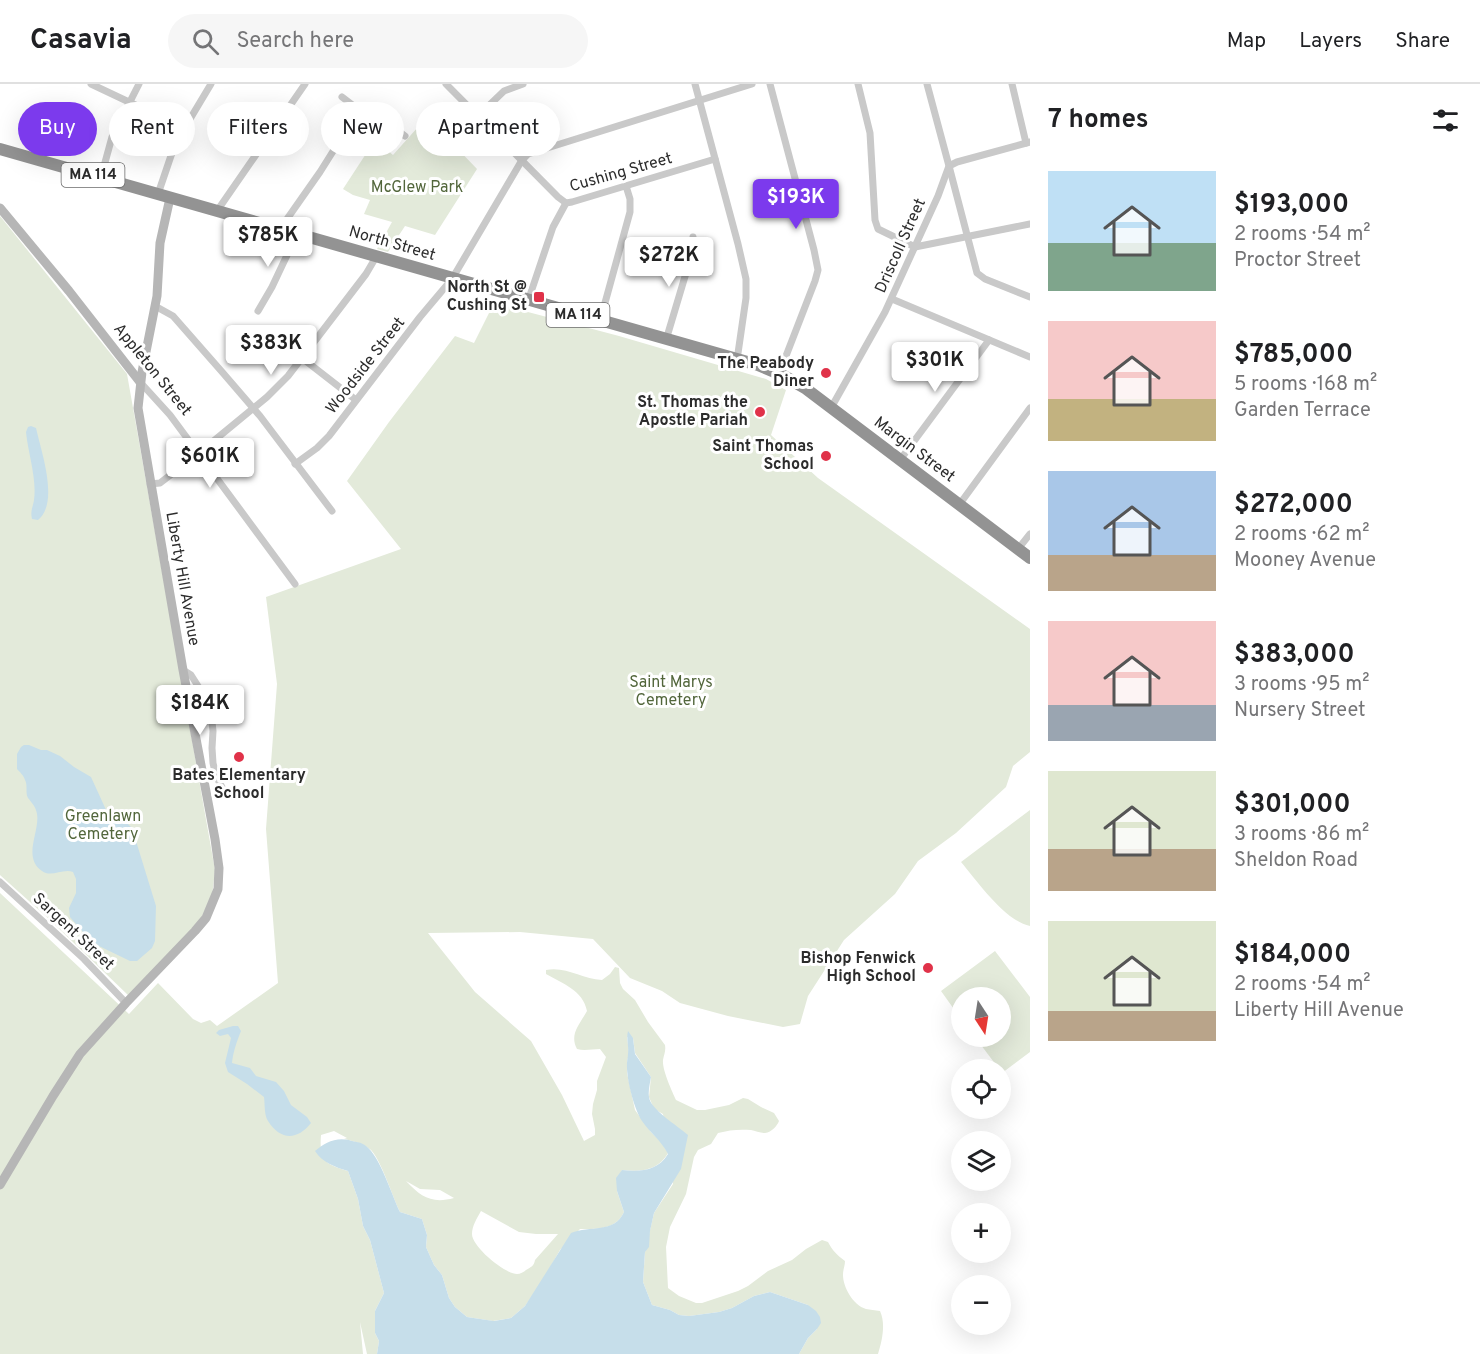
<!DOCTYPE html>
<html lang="en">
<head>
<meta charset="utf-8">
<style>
  :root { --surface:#fff; --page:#f6f6f6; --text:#202124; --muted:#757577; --line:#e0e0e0; --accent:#7c3aed }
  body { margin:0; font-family:Overpass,sans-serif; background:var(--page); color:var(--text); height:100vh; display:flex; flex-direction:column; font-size:22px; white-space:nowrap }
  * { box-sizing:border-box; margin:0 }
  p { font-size:20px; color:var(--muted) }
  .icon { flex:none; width:33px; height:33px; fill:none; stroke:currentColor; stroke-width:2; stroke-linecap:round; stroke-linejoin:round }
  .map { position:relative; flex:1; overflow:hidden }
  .panel { display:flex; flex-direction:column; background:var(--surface); width:450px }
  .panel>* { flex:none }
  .guide { position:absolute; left:18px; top:18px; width:570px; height:54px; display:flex; gap:12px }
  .needle { width:39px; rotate:168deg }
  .fabs { position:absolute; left:951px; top:903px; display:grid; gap:12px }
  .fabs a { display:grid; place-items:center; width:60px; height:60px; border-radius:50%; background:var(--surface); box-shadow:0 6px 24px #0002; font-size:30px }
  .price { position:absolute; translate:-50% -51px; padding:0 14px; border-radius:6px; background:#fff; color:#222; font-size:20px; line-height:39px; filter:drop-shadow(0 2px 3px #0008) }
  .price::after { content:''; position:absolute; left:50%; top:36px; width:18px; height:14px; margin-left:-9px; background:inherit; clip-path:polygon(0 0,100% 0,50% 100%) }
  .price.on { background:var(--accent); color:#fff }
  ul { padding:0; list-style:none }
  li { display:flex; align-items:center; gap:18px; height:150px; padding:0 18px }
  li span { display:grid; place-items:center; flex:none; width:168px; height:120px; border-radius:0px; color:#555 }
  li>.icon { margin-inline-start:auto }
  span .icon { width:72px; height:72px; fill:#fffc; stroke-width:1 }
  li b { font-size:26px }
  h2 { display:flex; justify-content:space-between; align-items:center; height:72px; padding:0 18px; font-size:26px }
  .tag { padding:0 21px; border-radius:27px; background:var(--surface); box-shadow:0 6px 24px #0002; font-size:21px; line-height:54px }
  .tag.on { background:var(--accent); color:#fff }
  header { display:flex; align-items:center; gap:36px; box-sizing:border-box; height:84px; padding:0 30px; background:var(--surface); border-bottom:2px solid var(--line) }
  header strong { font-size:28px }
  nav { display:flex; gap:33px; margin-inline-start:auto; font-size:21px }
  .search { width:420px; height:54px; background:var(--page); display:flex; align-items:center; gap:15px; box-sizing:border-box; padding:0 21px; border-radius:33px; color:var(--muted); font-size:22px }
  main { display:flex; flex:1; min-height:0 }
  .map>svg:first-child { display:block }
</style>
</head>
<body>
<header>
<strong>Casavia</strong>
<div class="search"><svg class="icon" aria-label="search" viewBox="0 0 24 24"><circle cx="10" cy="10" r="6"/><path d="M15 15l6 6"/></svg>Search here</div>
<nav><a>Map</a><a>Layers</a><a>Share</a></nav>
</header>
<main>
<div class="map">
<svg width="1030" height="1270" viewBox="0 0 1030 1270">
  <rect width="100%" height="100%" fill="#fff"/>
  <g fill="#e3eada" fill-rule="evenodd">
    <polygon points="427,33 477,85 435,151 405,142 388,168 377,165 392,138 364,130 370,116 353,111 343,105 375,56 393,71"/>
    <polygon points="0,132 127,290 215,786 212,813 200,836 129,912 49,835 0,791"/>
    <path d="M494 219 619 252 766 295 786 306 771 351 818 394 1030 545V668L1013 682 1006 703 956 749 918 777 895 810 844 856 808 912 800 940 783 943 728 932 680 919 662 907 630 894 593 855 520 848 428 849 475 908 531 957 562 1011 584 1057 595 1051V1045L592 1030 593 1020 597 1006V997L606 973 600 965C593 965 584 967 577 965 569 950 580 940 587 927 583 906 563 900 546 890V886C566 882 582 895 602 896L610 890 615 883 619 884 620 899 623 905 635 916 648 938 665 961C666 967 664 970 663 976 662 986 672 1007 676 1016L697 1026H705L729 1021 743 1014 748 1015 761 1023 774 1029 779 1037C777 1042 772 1048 765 1049 761 1049 755 1047 751 1046 739 1045 729 1046 718 1049L711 1060 698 1066 694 1073 686 1110 670 1143 666 1163 668 1204 679 1212 696 1219H702L738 1207 748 1202 768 1187 792 1176 806 1165 822 1156 828 1158C832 1166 837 1171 845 1177 845 1182 843 1185 843 1191 843 1203 853 1221 866 1225 870 1226 875 1226 880 1227 886 1240 882 1257 878 1270H799L808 1254 817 1245 808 1221 770 1208 754 1212 732 1224 719 1228 689 1232 679 1231 670 1226 652 1221 643 1198 645 1168 654 1129 673 1100 663 1030 654 1025 649 1013 651 993 635 969 633 954 627 953 629 969 627 978V989L635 1026 651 1048 662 1059 668 1069C658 1087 640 1088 622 1086L617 1107 624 1128C616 1146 597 1145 580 1145L560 1166 540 1201 525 1222 511 1234 493 1237 467 1233 455 1223 449 1214 442 1191 434 1181 426 1163 427 1151 422 1135 400 1128C393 1114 381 1076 371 1066 364 1060 353 1057 344 1055L347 1054 334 1047 321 1051C319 1077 325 1080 348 1087L358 1115 363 1142 370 1156 384 1209 375 1227V1249L379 1257 377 1270H367L360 1238 363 1270H0V809L129 930 158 899 193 935 201 939 210 936 217 942 278 899 266 745 277 600 266 513 401 465 347 397 389 338 455 252 474 259ZM406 1097 420 1105 440 1106 454 1114C432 1120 421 1113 406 1097ZM481 1127 519 1148 536 1150H558L535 1176C534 1182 531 1183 526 1186 524 1188 520 1190 517 1190 505 1190 472 1163 472 1150 472 1142 477 1134 481 1127Z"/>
    <path d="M1030 726V842C1005 837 978 798 961 778Z"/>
    <polygon points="995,867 1030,913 1030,968 1002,989 975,953 1000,952 1000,914 962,914 961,935 941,907"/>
  </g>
  <g fill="#c6deea">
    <path d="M31 342 36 344 37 348C42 370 59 419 38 436L32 435C30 427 33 423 34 416 37 395 28 369 26 348L28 343Z"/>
    <path d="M24 661H29L41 666H47L60 672 74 683 91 693 107 728 122 734 132 744 156 822 155 857 152 864 137 877H130L99 862 83 848 70 833 69 824 76 809V795L73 788C63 784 51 794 42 787 22 773 40 748 37 730 36 723 32 719 28 714 25 709 28 701 25 696 24 692 20 688 17 685V670L21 663Z"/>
    <path d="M233 942H238L241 947C237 957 233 968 232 979L250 984 256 992 276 998 284 1007 291 1021 307 1033 311 1039C297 1057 280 1056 268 1037 264 1031 265 1020 264 1013L247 1000 228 988 225 979 231 954 228 950 220 952 216 949 219 946Z"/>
    <path d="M628 947 633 954 635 970 651 993C650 999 648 1007 649 1013 650 1025 678 1042 688 1051L681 1085 654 1129 650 1147 649 1163 645 1168 643 1198 652 1221 670 1226 679 1231 689 1232 719 1228 732 1224 754 1212 770 1208 808 1221 816 1227 820 1233 821 1239 817 1245 808 1254 799 1270H377L379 1257 375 1249V1227L384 1209 370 1156 363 1142 358 1115 348 1087C335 1083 323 1079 315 1067 324 1059 335 1053 349 1056 354 1058 362 1058 366 1062 380 1072 392 1112 400 1128L422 1135 427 1151 426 1163 434 1181 442 1191 449 1214 455 1223 467 1233 487 1236 494 1237 511 1234 525 1222 571 1149C590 1141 614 1150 624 1128L617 1107 616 1094 622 1086C640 1088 658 1087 668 1070 661 1056 650 1049 642 1037 634 1025 626 994 627 979 627 976 628 973 628 970 629 962 626 955 628 947Z"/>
  </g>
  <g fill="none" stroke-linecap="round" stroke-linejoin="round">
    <g stroke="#c9c9c9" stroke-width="7">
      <polyline points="91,0 184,44"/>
      <polyline points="446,0 558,113 566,119"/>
      <polyline points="695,0 738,160 746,195 746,214 737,276"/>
      <polyline points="770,0 814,166 818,186 815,197 779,290"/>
      <polyline points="858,0 870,49 875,136 878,145 915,163 1030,140"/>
      <polyline points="1012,0 1026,59"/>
      <path d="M342 13 359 26C373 24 394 44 405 52"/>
      <polyline points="478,32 504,7 523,0"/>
      <polyline points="1030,58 957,78 949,82 977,189 985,195 1030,213"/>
      <polyline points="101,93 112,53 139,0"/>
      <polyline points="158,110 175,60 211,0"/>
      <polyline points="217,127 305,0"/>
      <polyline points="280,145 320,88 359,26"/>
      <polyline points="892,215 1030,273"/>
      <polyline points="528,217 553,143 566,119 572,118 715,75"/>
      <polyline points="155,222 173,232 223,289 260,332 332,427"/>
      <polyline points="258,227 272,203 297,150"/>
      <polyline points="600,237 630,128 630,115 626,102"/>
      <polyline points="666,256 692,169 694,162 693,153"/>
      <polyline points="302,274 356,316"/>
      <polyline points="140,298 170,331 295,500"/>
      <polyline points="831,324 885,228 938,112 949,82 927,0"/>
      <polyline points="900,376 989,256"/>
      <polyline points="295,380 317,364 329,352 420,233 452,195 522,76 528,70 752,0"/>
      <polyline points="150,400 160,399 199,369 267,313 288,292 366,190 376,173"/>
      <polyline points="959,421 1030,324"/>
      <polyline points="1018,465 1030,450"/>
      <polyline points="183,586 191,591 210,621 213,647 212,664 213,679 216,692 224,707"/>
      <polyline points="0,798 84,875 126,919"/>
    </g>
    <g stroke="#b6b6b6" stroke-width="9">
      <polyline points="0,124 69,207 140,298"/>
      <polyline points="0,1101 53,1012 80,970 126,919 195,847 206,834 218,805 219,784 215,755 183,586 138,324 142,288 157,212 160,159 170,114"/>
    </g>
    <polyline stroke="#939393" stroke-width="12" points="0,65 758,281 784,292 805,304 1030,474"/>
  </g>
  <g fill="#e03249" stroke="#fff" stroke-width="2">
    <rect x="533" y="207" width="12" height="12" rx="3"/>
    <circle cx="826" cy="289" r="6"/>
    <circle cx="760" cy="328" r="6"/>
    <circle cx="826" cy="372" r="6"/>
    <circle cx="239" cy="673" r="6"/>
    <circle cx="928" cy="884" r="6"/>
  </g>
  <g text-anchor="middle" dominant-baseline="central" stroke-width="6" stroke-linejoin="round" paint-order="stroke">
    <g fill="#fff" stroke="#6b6b6b" stroke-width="1.5">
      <rect x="61.5" y="79" width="63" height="24" rx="4.5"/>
      <rect x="546.5" y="219" width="63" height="24" rx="4.5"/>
    </g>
    <g font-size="15" font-weight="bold" fill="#2c2c2c">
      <text x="93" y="91">MA 114</text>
      <text x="578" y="231">MA 114</text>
    </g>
    <g font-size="16" fill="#2c2c2c" stroke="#fff">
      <text transform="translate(621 89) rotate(-16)">Cushing Street</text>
      <text transform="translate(392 160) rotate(16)">North Street</text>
      <text transform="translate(901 162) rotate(-66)">Driscoll Street</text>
      <text transform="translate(366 282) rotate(-52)">Woodside Street</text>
      <text transform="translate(152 286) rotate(51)">Appleton Street</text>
      <text transform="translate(914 366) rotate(37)">Margin Street</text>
      <text transform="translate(182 495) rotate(80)">Liberty Hill Avenue</text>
      <text transform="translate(73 848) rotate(43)">Sargent Street</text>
    </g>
    <g font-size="16" fill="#52663b" stroke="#fff">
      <text x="417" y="104">McGlew Park</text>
      <text x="671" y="599">Saint Marys<tspan x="671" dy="18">Cemetery</tspan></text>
      <text x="103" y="733">Greenlawn<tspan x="103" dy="18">Cemetery</tspan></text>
    </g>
    <g font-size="16" font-weight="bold" fill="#2c2c2c" stroke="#fff" text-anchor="end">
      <text x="527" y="204">North St @<tspan x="527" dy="18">Cushing St</tspan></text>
      <text x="814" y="280">The Peabody<tspan x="814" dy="18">Diner</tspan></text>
      <text x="748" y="319">St. Thomas the<tspan x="748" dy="18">Apostle Pariah</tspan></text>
      <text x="814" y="363">Saint Thomas<tspan x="814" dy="18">School</tspan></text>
      <text x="239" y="692" text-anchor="middle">Bates Elementary<tspan x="239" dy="18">School</tspan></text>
      <text x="916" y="875">Bishop Fenwick<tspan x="916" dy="18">High School</tspan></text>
    </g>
  </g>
</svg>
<div class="fabs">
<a><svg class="needle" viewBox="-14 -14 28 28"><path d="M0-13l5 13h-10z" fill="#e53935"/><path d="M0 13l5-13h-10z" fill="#757577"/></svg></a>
<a><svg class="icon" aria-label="locate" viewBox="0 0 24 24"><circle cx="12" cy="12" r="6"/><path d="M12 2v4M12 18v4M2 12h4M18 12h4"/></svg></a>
<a><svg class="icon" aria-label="layers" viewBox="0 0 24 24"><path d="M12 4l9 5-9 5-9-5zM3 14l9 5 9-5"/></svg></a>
<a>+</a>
<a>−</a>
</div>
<b class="price on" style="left:796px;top:146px">$193K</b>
<b class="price" style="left:268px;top:184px">$785K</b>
<b class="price" style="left:669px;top:204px">$272K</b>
<b class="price" style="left:271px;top:292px">$383K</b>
<b class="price" style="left:935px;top:309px">$301K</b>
<b class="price" style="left:210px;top:405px">$601K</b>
<b class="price" style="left:200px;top:652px">$184K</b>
<div class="guide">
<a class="tag on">Buy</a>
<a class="tag">Rent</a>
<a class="tag">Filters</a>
<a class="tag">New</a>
<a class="tag">Apartment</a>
</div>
</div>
<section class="panel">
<h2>7 homes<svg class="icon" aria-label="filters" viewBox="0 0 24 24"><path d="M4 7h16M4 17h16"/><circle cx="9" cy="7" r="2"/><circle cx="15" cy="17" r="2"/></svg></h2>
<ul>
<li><span style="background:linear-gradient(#bfe0f5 60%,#7fa58c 0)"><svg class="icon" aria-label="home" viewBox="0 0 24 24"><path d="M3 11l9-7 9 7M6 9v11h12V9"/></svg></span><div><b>$193,000</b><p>2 rooms · 54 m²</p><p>Proctor Street</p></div></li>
<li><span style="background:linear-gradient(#f6c9c9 65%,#c2b280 0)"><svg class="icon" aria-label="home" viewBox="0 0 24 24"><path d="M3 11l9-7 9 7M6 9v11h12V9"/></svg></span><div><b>$785,000</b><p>5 rooms · 168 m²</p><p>Garden Terrace</p></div></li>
<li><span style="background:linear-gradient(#a9c7e8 70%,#b9a48a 0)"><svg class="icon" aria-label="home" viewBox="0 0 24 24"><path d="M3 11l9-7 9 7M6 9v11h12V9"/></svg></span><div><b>$272,000</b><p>2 rooms · 62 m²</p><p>Mooney Avenue</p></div></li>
<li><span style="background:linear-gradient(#f6c9c9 70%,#9aa5b1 0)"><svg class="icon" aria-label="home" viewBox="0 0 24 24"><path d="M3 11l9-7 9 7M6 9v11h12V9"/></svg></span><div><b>$383,000</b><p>3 rooms · 95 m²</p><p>Nursery Street</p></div></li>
<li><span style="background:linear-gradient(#dfe7d0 65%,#b9a48a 0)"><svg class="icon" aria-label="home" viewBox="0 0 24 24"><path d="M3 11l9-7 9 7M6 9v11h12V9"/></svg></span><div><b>$301,000</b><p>3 rooms · 86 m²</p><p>Sheldon Road</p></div></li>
<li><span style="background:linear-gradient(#dfe7d0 75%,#b9a48a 0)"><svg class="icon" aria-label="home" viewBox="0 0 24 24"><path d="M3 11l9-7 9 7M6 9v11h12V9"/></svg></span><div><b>$184,000</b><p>2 rooms · 54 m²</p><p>Liberty Hill Avenue</p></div></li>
</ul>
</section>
</main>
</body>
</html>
